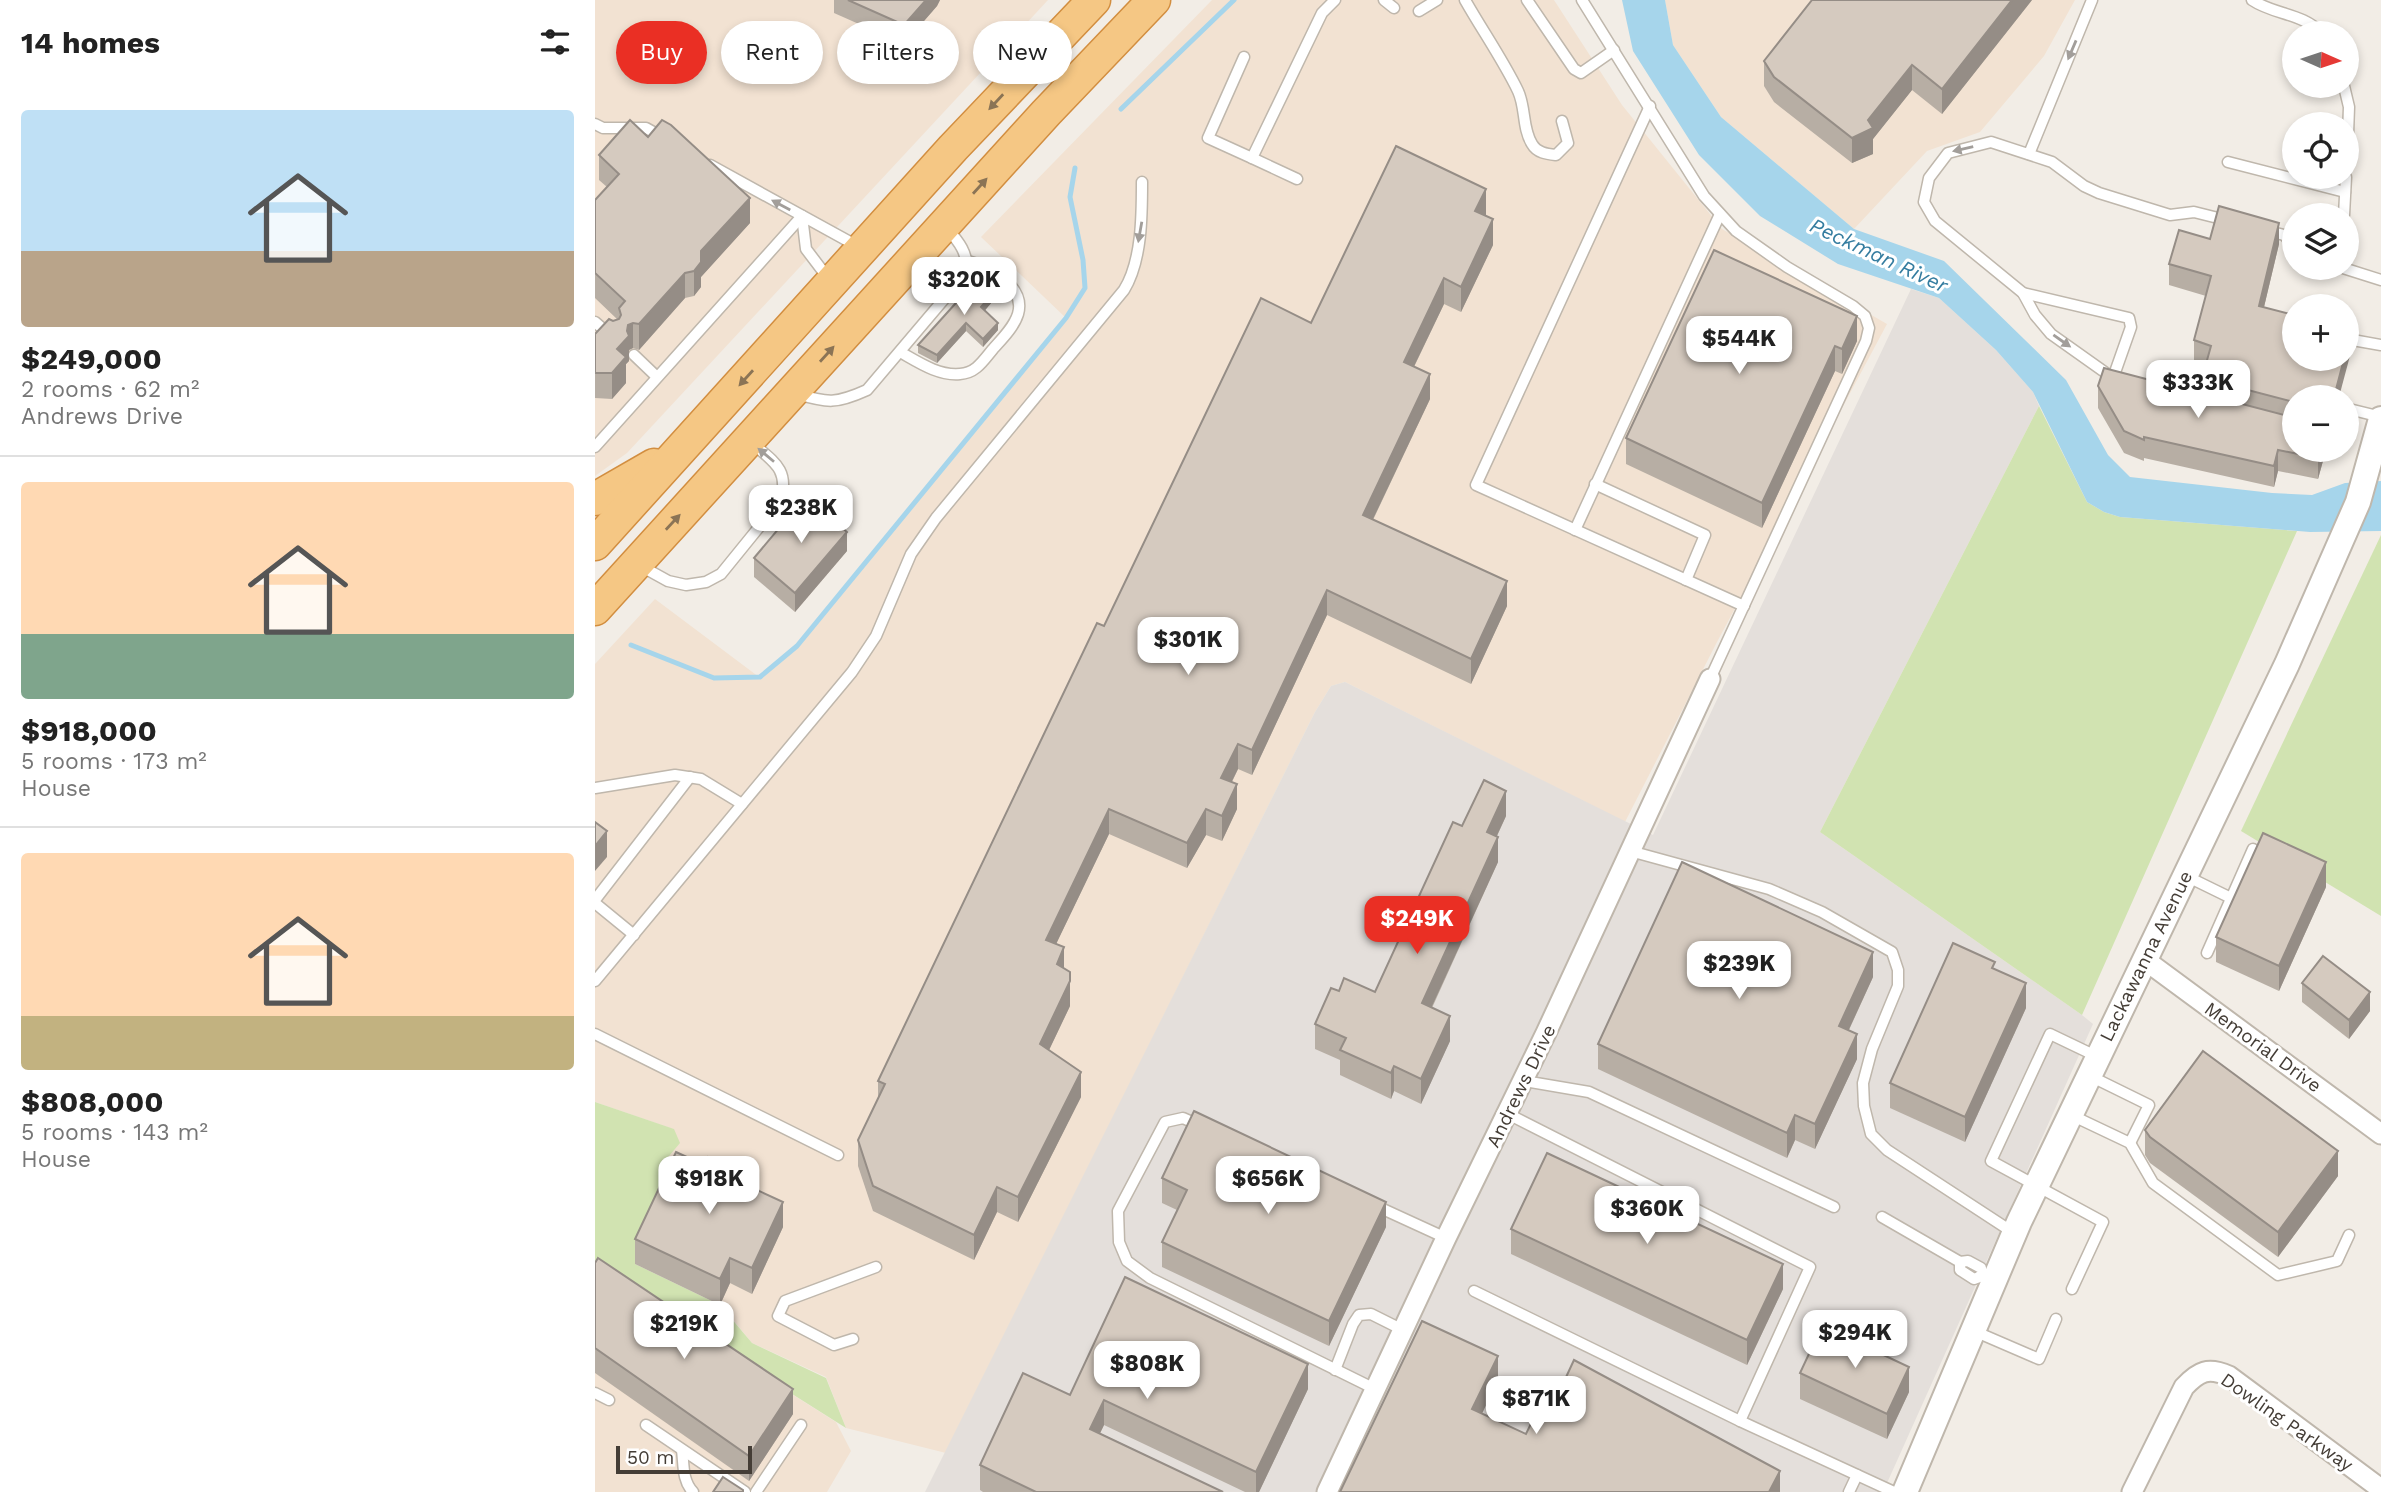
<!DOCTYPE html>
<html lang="en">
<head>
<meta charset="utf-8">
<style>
  :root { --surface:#fff; --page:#f2f2f2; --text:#222; --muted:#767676; --line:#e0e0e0; --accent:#ea2f24 }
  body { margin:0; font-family:"Work Sans",sans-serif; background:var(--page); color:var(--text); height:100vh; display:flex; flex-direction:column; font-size:26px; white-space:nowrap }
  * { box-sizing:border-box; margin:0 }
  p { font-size:23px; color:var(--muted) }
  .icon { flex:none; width:38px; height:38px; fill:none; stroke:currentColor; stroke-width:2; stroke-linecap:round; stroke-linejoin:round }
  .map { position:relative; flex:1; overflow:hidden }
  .sheet { display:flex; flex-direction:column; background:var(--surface); width:595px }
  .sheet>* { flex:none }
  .guide { position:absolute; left:21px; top:21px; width:665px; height:63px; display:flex; gap:14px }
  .needle { width:46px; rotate:93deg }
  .controls { position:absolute; left:1687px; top:21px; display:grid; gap:14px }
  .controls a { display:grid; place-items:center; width:77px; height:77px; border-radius:50%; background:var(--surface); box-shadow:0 4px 10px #0003; font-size:35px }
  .scale { position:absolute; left:21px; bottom:18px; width:136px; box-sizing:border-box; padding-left:7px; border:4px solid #443d36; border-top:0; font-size:19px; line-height:24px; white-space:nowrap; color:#443d36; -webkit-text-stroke:5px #fff; paint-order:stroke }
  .price { position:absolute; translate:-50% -60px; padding:0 16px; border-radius:14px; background:#fff; color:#222; font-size:23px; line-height:46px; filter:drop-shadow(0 2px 4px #0008) }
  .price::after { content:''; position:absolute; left:50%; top:42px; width:21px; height:16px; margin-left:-10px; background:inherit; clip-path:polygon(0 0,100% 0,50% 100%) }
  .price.selected { background:var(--accent); color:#fff }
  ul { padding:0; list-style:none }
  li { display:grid; align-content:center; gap:14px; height:371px; padding:0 21px }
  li+li { border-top:2px solid var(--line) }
  li span { display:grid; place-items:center; height:217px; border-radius:7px; color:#555 }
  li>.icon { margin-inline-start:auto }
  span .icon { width:126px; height:126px; fill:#fffc; stroke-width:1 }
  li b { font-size:30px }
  h2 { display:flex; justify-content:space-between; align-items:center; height:84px; padding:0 21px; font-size:30px }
  .pill { padding:0 24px; border-radius:32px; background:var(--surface); box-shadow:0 4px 10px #0003; font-size:24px; line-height:63px }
  .pill.selected { background:var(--accent); color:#fff }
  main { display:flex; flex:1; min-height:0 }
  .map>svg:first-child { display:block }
</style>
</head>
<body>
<main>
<section class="sheet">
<h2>14 homes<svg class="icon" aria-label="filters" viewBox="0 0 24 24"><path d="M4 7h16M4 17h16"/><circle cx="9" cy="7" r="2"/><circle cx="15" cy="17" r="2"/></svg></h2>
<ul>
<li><span style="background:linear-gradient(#bfe0f5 65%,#b9a48a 0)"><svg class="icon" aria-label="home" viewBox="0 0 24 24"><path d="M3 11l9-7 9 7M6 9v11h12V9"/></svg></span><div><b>$249,000</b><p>2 rooms · 62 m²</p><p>Andrews Drive</p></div></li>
<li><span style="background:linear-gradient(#ffd9b3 70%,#7fa58c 0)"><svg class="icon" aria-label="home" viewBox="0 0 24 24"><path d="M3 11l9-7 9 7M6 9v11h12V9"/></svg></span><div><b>$918,000</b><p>5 rooms · 173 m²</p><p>House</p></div></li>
<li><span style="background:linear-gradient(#ffd9b3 75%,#c2b280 0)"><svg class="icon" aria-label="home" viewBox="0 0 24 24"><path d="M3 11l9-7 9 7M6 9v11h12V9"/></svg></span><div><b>$808,000</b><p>5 rooms · 143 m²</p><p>House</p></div></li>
</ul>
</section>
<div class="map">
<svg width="1786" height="1492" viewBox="0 0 1786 1492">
  <rect width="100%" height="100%" fill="#f2ede6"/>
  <g fill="#f2e2d2">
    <polygon points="0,0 453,0 32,453 0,476"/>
    <polygon points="617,0 959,0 1027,105 1127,229 1292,324 1122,642 1030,822 750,682 736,686 720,712 351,1453 251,1428 231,1377 157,1343 125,1304 80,1177 64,1168 78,1129 0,1102 0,664 60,599 164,677 202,646 471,318 386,237"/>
    <polygon points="1070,0 1480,0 1449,56 1385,132 1332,151 1259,229 1126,117 1078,45"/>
    <polygon points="0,1272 34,1291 241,1422 256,1451 232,1492 0,1492"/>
  </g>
  <polygon fill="#e4dfdb" points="1316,289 1344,298 1401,350 1438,392 1444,406 1225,832 1487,1015 1498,1024 1288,1492 330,1492 720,712 736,686 750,682 1058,835"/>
  <g fill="#d1e3b1">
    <polygon points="1444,406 1492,502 1509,512 1525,517 1702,531 1487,1015 1225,832"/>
    <polygon points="1786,535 1786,916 1646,831"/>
    <polygon points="0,1102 79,1129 85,1143 64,1168 81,1177 40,1264 125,1305 157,1343 231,1378 251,1428 34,1291 0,1272"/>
  </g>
  <polygon fill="#a6d5eb" points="1027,0 1070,0 1078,45 1126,117 1259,229 1349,261 1471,380 1513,455 1535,477 1677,493 1717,495 1750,483 1786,481 1786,531 1715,532 1525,517 1509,512 1492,502 1438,392 1401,350 1344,298 1243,264 1165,216 1104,155 1038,51"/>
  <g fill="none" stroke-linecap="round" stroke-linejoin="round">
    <g stroke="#a6d5eb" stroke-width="5">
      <polyline points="526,109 639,0"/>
      <polyline points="36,645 119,678 165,677 202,646 471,318 490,288 488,260 475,197 480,168"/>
    </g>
    <g stroke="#bfb7ac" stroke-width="13">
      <g id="service">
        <polyline points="789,0 799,8"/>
        <path d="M870 0C887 30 908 60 923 91 931 108 927 128 937 144 942 153 952 154 961 155L973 143 967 121"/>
        <polyline points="932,0 979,69 986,73 1019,50"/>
        <polyline points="987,0 1109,196 1141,231 1192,267 1258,306 1270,316 1274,328 1271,341 1115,679"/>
        <path d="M1657 0C1679 15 1708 13 1726 33"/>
        <polyline points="824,11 842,0"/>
        <polyline points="649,57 613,138 657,158 727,13 740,0"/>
        <polyline points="1749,86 1754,107 1752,162"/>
        <polyline points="1055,106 881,485 1149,606"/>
        <polyline points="0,124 8,128 51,128 69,138"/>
        <polyline points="1434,154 1497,0"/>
        <polyline points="657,158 702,179"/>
        <polyline points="1633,162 1750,192"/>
        <polyline points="115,165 264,247"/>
        <polyline points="1749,215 1751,177"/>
        <polyline points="207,216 211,249 233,278"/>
        <polyline points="1673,231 1689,235 1699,246"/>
        <polyline points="1748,268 1786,280"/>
        <polyline points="1428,293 1534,318 1536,327 1518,378"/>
        <polyline points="0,322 16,336"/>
        <polyline points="1752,339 1786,345"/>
        <path d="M305 352C323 362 343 376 365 374 381 373 388 361 398 349 407 339 419 327 423 314 431 286 395 267 373 261"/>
        <polyline points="39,355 62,377"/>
        <polyline points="1518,378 1456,334 1440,315 1428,293 1340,221 1329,202 1334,178 1353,153 1396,142 1457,162 1489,186 1504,193 1575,215 1599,212 1631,220"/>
        <path d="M202 394C233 403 241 404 272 390L372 272C373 253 364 242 352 228"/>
        <polyline points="1752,416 1754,409 1786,417"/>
        <polyline points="0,447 207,216"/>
        <polyline points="1000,484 1110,535 1091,580"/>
        <polyline points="980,530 1125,214"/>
        <path d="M44 565 73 581 91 585 111 582 126 574 186 500C194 469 179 462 157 443"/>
        <polyline points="0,788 80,775 106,779 147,804"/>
        <polyline points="1035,851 1174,889 1227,912 1297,952 1303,970 1303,986 1277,1049 1268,1083 1269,1106 1276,1134 1292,1150 1419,1233"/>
        <polyline points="1591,876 1636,898"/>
        <polyline points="0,900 95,777"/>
        <polyline points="0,903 39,935"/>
        <polyline points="1612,953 1658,849"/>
        <path d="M0 981 257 672 281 636 316 554 341 518 529 290C547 261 547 215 547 182"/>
        <polyline points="0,1034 243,1155"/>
        <polyline points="1495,1076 1554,1105 1535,1143"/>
        <polyline points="929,1081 994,1092 1239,1207"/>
        <polyline points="913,1114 1215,1267 1145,1421"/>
        <polyline points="1476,1115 1535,1143 1558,1183 1683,1275 1742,1261 1754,1235"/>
        <polyline points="606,1126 588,1118 570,1122 523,1211 524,1242 532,1261 555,1278 780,1389"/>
        <polyline points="779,1205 851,1238"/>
        <polyline points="1287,1217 1365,1262 1373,1261 1386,1268 1387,1276"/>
        <polyline points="1365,1262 1365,1270 1379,1279 1387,1276 1392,1279"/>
        <polyline points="1477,1289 1508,1222 1396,1161 1455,1034 1503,1057"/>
        <polyline points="879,1291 1145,1421 1299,1492"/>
        <polyline points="1379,1331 1444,1359 1461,1319"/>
        <polyline points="258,1339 239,1345 183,1316 190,1301 281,1267"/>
        <polyline points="740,1370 758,1324 764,1315 776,1314 808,1330"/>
        <polyline points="0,1393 14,1400"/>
        <polyline points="51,1425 150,1492"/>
        <path d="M87 1450C89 1465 87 1480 98 1492"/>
        <polyline points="161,1492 206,1425"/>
        <polyline points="1254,1492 1262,1475"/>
      </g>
    </g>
    <g stroke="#bfb7ac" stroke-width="23">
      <g id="minor">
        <polyline points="1550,960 1786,1134"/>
        <polyline points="732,1492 851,1238 951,1033 1115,679"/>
        <path d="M1537 1492 1589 1387C1604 1371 1613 1367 1634 1376L1786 1489"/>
      </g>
    </g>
    <g stroke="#bfb7ac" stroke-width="28">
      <polyline id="tertiary" points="1310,1492 1424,1222 1692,664 1763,502 1786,419"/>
    </g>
    <g stroke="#d28e40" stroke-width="35">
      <g id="trunk">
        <polyline points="0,499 59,465"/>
        <polyline points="0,544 358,148 499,0"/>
        <polyline points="0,609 451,113 559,0"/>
      </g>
    </g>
    <use href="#service" stroke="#fff" stroke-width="10"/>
    <use href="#minor" stroke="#fff" stroke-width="19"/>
    <use href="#tertiary" stroke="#fff" stroke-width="24"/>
    <use href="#trunk" stroke="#f5c784" stroke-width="32"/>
  </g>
  <g fill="#b7aea4">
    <polygon points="239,0 345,0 342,6 309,44 239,13"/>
    <polygon points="1437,0 1347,114 1317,90 1278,139 1278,154 1257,163 1179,102 1169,86 1169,61"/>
    <polygon points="53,137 155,223 106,277 106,287 99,296 90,298 44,350 38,348 34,350 34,361 31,364 31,383 17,399 0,398 0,334 18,321 23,320 0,298 0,200 12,187 4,180 4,155"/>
    <polygon points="890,215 898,245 866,312 849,304 819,367 835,399 778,520 912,606 876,684 732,615 657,775 643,769 637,782 642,809 627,841 611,835 592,868 514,834 461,944 469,968 475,1006 454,1050 486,1097 423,1222 402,1212 379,1260 278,1211 263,1166 263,1140 283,1099 283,1081 509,626 716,323 891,215"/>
    <polygon points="1615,239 1684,244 1669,307 1756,352 1699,397 1699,450 1731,450 1723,479 1683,471 1679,487 1549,458 1549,461 1529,453 1503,408 1503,386 1607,393 1607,378 1611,365 1599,361 1599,340 1611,296 1574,285 1574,264"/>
    <polygon points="1119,250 1262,341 1247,374 1240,371 1167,528 1031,464 1031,438"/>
    <polygon points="403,295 390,310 403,330 388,347 371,331 342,363 323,353 323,345"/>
    <polygon points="252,551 200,612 159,577 159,558"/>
    <polygon points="911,816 902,836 903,862 837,1008 855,1041 826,1104 799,1091 796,1099 745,1075 745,1060 720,1049 720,1024 744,991 780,992 867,826"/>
    <polygon points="1731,887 1684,991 1621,962 1621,937"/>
    <polygon points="1400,969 1431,1008 1370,1142 1295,1108 1295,1083"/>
    <polygon points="1278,977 1254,1030 1262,1059 1220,1149 1200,1140 1192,1158 1003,1069 1003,1044"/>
    <polygon points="1707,983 1775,1011 1754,1039 1707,1002"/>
    <polygon points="1550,1130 1743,1176 1683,1257 1555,1163 1550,1155"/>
    <polygon points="567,1178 791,1227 734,1346 567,1267 567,1242 582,1210 567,1203"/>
    <polygon points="163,1190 188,1227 157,1294 135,1283 125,1305 40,1264 40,1239"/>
    <polygon points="916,1229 1188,1289 1152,1365 916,1254"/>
    <polygon points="0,1263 198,1414 154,1481 0,1373"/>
    <polygon points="1205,1373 1314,1392 1292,1439 1205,1399"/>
    <polygon points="713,1389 664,1492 650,1492 509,1425 505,1433 628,1492 388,1492 385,1490 385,1465 475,1395"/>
  </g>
  <g fill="#958d86">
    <polygon points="331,0 345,0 342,6 309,44 309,25"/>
    <polygon points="1417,0 1437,0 1347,114 1347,89"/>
    <polygon points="1317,65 1317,90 1278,139 1278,154 1257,163 1257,138"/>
    <polygon points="891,189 891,215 880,236 880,211"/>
    <polygon points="155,198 155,223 106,277 106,287 99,296 99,271 106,251"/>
    <polygon points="898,219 898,245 866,312 866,287"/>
    <polygon points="1684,223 1684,244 1664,328 1664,306"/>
    <polygon points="90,273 90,298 44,350 44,324"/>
    <polygon points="849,278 849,304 809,387 809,362"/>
    <polygon points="403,287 403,295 386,315 386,307"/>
    <polygon points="1262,316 1262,341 1247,374 1247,349"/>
    <polygon points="38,323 38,348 34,350 34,361 31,364 31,383 17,399 17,373 22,349 32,331 33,325"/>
    <polygon points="371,323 371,331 342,363 342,355"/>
    <polygon points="403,323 403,330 388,347 388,339"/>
    <polygon points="1756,330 1756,352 1744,397 1739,397 1749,359 1752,359 1752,348"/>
    <polygon points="1240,346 1240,371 1167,528 1167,503"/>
    <polygon points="835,374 835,399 768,540 768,515"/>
    <polygon points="1683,450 1683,471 1679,487 1679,466"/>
    <polygon points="1725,450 1731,450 1723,479 1723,458"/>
    <polygon points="252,532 252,551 200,612 200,593"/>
    <polygon points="912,581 912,606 876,684 876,659"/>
    <polygon points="732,590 732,615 657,775 657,750"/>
    <polygon points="643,744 643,769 626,803 626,778"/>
    <polygon points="642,784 642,809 627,841 627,816"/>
    <polygon points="911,791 911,816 892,857 892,832"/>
    <polygon points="514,809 514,834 451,965 451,940"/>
    <polygon points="611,809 611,835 592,868 592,843"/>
    <polygon points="12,831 12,857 0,871 0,846"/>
    <polygon points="903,837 903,862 827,1028 827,1003"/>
    <polygon points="1731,862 1731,887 1684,991 1684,966"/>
    <polygon points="469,947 469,972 462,964"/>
    <polygon points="1278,952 1278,977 1244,1051 1244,1026"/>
    <polygon points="475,981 475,1006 445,1069 445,1044"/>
    <polygon points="1431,983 1431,1008 1370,1142 1370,1117"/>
    <polygon points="1775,992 1775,1011 1754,1039 1754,1020"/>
    <polygon points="855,1016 855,1041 826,1104 826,1079"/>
    <polygon points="1262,1034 1262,1059 1220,1149 1220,1124"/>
    <polygon points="799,1066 799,1091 796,1099 796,1073"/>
    <polygon points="486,1072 486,1097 423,1222 423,1197"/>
    <polygon points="1200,1115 1200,1140 1192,1158 1192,1133"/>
    <polygon points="1743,1151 1743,1176 1683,1257 1683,1232"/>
    <polygon points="402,1187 402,1212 379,1260 379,1235"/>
    <polygon points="188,1202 188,1227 157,1294 157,1268"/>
    <polygon points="791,1202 791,1227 734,1346 734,1321"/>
    <polygon points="135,1258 135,1283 125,1305 125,1279"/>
    <polygon points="1188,1264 1188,1289 1152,1365 1152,1340"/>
    <polygon points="903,1356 903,1381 877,1434 877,1409"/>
    <polygon points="713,1364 713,1389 664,1492 661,1492 661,1472"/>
    <polygon points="1314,1367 1314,1392 1292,1439 1292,1414"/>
    <polygon points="198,1389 198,1414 154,1481 154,1456"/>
    <polygon points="509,1400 509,1425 495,1454 495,1429"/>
    <polygon points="1185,1471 1185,1492 1174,1492"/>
  </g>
  <g fill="#d5cabf" stroke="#958d86" stroke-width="2">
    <polygon points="253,0 331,0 309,25"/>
    <polygon points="1217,0 1417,0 1347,89 1317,65 1273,120 1278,128 1257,138 1179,77 1169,61"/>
    <polygon points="35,120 53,137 67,120 76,125 155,198 106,251 106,262 99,271 90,273 44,324 38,323 33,325 32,331 34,336 22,349 31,357 17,373 0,373 0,334 14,319 18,321 24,319 26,315 24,308 30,301 0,273 0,200 24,174 4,155"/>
    <polygon points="801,146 891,189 880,211 898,219 866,287 849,278 809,362 835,374 768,515 912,581 876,659 732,590 657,750 643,744 626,778 642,784 627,816 611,809 592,843 514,809 451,940 469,947 462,964 475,972 475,981 445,1044 486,1072 423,1197 402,1187 379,1235 278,1186 263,1140 290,1084 283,1081 502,623 509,626 666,298 716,323"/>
    <polygon points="1624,206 1684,223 1664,306 1699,315 1699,359 1749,359 1739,397 1699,397 1699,402 1607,378 1616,346 1599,340 1616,276 1574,264 1584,230 1615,239"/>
    <polygon points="1119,250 1262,316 1247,349 1240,346 1167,503 1031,438"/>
    <polygon points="388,273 403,287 386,307 403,323 388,339 371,323 342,355 323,345"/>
    <polygon points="1752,329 1756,330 1752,348"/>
    <polygon points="1509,368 1697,417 1699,416 1699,450 1725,450 1723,458 1683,450 1679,466 1549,437 1549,440 1529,431 1503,386"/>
    <polygon points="211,496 252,532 200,593 159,558"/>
    <polygon points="889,780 911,791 892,832 903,837 827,1003 855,1016 826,1079 799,1066 796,1073 745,1050 751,1038 720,1024 736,988 744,991 749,978 780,992 858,822 867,826"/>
    <polygon points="0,822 12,831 0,846"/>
    <polygon points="1668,833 1731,862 1684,966 1621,937"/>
    <polygon points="1087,862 1278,952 1244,1026 1262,1034 1220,1124 1200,1115 1192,1133 1003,1044"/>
    <polygon points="1358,943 1400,962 1397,968 1431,983 1370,1117 1295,1083"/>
    <polygon points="1728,956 1775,992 1754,1020 1707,983"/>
    <polygon points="1608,1051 1743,1151 1683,1232 1555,1137 1550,1130"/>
    <polygon points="599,1111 791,1202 734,1321 567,1242 592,1190 567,1178"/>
    <polygon points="81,1152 109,1165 113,1157 163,1181 162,1190 188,1202 157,1268 135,1258 125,1279 40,1239"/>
    <polygon points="952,1153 1188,1264 1152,1340 916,1229"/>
    <polygon points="3,1258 198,1389 154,1456 0,1348 0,1263"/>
    <polygon points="530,1277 713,1364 661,1472 509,1400 495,1429 628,1492 441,1492 385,1465 428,1373 475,1395"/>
    <polygon points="827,1321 903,1356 877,1409 931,1434 955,1384 966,1388 979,1360 1185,1471 1174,1492 745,1492"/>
    <polygon points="1227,1326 1314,1367 1292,1414 1205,1373"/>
    <polygon points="128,1477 148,1490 148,1492 118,1492"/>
  </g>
  <defs><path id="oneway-solid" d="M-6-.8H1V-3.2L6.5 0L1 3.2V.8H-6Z" transform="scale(1.75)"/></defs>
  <g fill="#a29e9a">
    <use href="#oneway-solid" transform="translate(1477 50) rotate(113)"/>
    <use href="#oneway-solid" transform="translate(1368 149) rotate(167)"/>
    <use href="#oneway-solid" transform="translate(186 205) rotate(-152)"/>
    <use href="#oneway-solid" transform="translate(545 232) rotate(100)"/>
    <use href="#oneway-solid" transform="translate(1467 341) rotate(35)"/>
    <use href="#oneway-solid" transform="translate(171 455) rotate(-140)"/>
  </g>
  <g fill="#8b7455">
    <use href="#oneway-solid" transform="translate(401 102) rotate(133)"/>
    <use href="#oneway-solid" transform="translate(385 186) rotate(-48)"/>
    <use href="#oneway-solid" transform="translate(232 354) rotate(-48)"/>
    <use href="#oneway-solid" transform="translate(151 378) rotate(132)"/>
    <use href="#oneway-solid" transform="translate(78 522) rotate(-47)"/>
  </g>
  <g text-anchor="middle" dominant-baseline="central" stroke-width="6" stroke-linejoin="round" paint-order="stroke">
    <g font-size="19" fill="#443d36" stroke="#fff">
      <text transform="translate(1551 956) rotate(-64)">Lackawanna Avenue</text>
      <text transform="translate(1668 1047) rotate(36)">Memorial Drive</text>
      <text transform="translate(926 1086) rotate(-64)">Andrews Drive</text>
      <text transform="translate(1692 1422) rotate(35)">Dowling Parkway</text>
    </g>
    <g font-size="21" font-style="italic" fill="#357da0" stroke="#fff">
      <text transform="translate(1284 255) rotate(25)">Peckman River</text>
    </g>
  </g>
</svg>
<div class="controls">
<a><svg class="needle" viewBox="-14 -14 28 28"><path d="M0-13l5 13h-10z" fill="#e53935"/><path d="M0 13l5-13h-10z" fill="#767676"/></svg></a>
<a><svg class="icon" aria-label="locate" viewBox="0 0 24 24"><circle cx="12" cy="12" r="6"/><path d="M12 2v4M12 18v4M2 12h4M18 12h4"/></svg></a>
<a><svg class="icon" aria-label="layers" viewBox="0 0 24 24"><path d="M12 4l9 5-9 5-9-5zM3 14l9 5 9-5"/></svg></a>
<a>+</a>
<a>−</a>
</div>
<div class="scale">50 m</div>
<b class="price" style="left:369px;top:317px">$320K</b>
<b class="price" style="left:1144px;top:376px">$544K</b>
<b class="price" style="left:1603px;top:420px">$333K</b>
<b class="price" style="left:206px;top:545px">$238K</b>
<b class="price" style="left:593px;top:677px">$301K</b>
<b class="price selected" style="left:822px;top:956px">$249K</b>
<b class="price" style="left:1144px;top:1001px">$239K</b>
<b class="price" style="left:114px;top:1216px">$918K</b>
<b class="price" style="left:673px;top:1216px">$656K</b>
<b class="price" style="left:1052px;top:1246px">$360K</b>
<b class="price" style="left:89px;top:1361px">$219K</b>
<b class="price" style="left:1260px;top:1370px">$294K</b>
<b class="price" style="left:552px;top:1401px">$808K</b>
<b class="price" style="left:941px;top:1436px">$871K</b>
<div class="guide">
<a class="pill selected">Buy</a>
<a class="pill">Rent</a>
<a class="pill">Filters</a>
<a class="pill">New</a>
</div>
</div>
</main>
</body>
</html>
